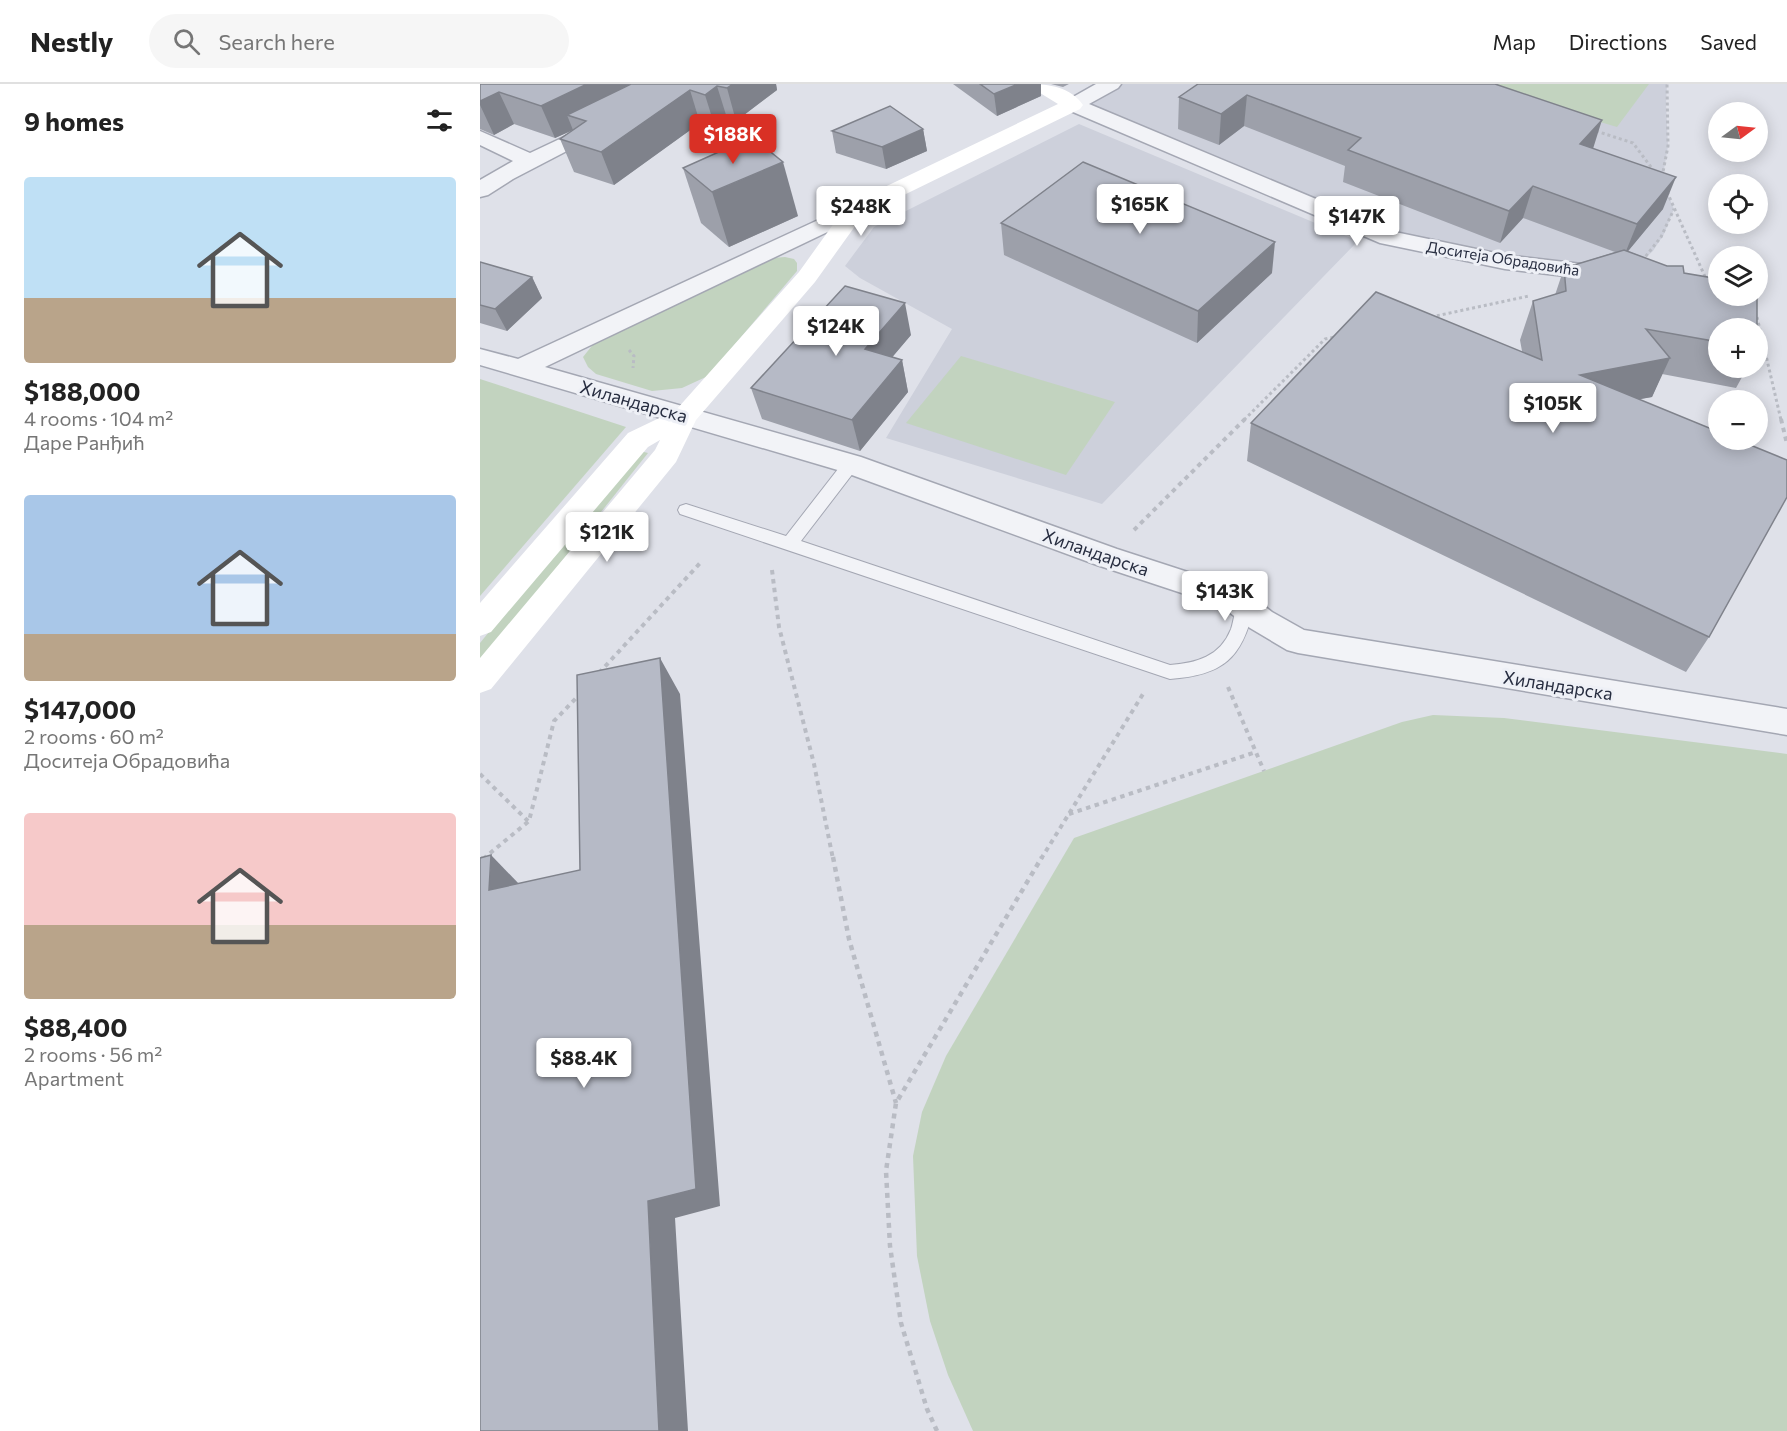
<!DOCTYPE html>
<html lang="en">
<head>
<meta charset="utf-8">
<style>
  :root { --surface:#fff; --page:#f6f6f6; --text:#222; --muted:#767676; --line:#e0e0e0; --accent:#d93025 }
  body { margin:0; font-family:Commissioner,sans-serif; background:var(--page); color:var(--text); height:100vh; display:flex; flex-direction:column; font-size:22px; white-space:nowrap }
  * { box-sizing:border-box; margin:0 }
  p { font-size:20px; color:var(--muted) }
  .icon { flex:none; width:33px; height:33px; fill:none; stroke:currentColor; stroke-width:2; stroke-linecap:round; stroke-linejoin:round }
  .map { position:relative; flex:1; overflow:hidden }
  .side { display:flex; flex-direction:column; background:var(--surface); width:480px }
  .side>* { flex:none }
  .needle { width:39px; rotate:75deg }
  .buttons { position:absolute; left:1228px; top:18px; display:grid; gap:12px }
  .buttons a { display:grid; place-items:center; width:60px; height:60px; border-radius:50%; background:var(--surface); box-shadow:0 3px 15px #0003; font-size:30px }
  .price { position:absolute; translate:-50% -51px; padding:0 14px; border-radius:6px; background:#fff; color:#222; font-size:20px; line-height:39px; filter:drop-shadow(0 2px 3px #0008) }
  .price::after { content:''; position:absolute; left:50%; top:36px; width:18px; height:14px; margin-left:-9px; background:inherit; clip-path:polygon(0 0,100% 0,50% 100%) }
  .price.current { background:var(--accent); color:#fff }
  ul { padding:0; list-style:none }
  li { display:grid; align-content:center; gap:12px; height:318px; padding:0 24px }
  li span { display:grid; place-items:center; height:186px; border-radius:6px; color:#555 }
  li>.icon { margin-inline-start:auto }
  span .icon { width:108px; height:108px; fill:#fffc; stroke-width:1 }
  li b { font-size:26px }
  h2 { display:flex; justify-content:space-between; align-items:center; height:72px; padding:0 24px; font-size:26px }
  header { display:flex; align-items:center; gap:36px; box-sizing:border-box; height:84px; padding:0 30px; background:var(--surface); border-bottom:2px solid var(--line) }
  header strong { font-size:28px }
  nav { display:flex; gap:33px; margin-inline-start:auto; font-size:21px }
  .search { width:420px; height:54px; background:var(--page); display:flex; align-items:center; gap:15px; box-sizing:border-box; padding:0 21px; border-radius:33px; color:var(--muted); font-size:22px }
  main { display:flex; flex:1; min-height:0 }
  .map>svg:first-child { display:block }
</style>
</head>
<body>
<header>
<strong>Nestly</strong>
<div class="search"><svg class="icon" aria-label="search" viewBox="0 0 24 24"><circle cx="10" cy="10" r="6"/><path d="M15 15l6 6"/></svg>Search here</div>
<nav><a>Map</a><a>Directions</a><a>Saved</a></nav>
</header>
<main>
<section class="side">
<h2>9 homes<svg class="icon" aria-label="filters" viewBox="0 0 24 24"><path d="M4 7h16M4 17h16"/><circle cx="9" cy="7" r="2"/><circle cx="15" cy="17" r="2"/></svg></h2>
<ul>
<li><span style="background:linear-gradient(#bfe0f5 65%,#b9a48a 0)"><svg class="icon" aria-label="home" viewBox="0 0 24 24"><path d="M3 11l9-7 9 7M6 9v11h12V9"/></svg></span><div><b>$188,000</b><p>4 rooms · 104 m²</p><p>Даре Ранђић</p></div></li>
<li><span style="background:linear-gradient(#a9c7e8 75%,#b9a48a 0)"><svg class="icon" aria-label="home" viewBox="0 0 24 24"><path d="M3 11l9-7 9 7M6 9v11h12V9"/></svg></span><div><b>$147,000</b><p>2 rooms · 60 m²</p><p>Доситеја Обрадовића</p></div></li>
<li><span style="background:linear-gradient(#f6c9c9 60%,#b9a48a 0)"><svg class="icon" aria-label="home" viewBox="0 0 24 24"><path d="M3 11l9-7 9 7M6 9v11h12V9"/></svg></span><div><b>$88,400</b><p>2 rooms · 56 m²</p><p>Apartment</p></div></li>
</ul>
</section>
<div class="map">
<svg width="1307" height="1347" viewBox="0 0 1307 1347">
  <rect width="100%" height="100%" fill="#dfe1e9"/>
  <g fill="#cdd0db">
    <polygon points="631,0 1187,0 1186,20 1188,62 1182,97 1194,125 1184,150 1173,167 1160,179 1142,186 932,160 593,21"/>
    <polygon points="599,40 878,157 622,420 406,354 472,245 380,194 365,182 394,143"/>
  </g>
  <g fill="#c2d3bf">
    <polygon points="992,0 1169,0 1137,43"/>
    <polygon points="305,173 314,175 317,179 317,187 228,292 202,304 172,307 116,290 108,283 103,273 115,258 292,174"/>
    <polygon points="481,272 635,318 586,391 426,339"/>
    <polygon points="0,295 146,343 0,512"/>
    <polygon points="156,366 168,369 0,580 0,559"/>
    <polygon points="953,631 1024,634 1307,670 1307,1347 493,1347 468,1291 450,1237 437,1172 433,1072 442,1028 466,972 594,754 922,638"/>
  </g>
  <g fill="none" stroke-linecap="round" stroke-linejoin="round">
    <g stroke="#a4a7b3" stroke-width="2">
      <path id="lane" d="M371 374 377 376 379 380 377 384 321 457 690 581C716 579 740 573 751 545 754 536 754 527 759 518L765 516 771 518 774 523C762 575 743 591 690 595L200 430 198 426 200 422 206 420 306 452 365 376Z"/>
    </g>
    <g stroke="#a4a7b3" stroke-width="3">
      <g id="street">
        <polygon points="616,0 641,0 638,4 609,20 915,148 1025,171 1128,183 1136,185 1140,190 1136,195 1128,197 1025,185 900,159 586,25 583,21 586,17"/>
        <polygon points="122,35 129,37 133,41 129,45 33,95 8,111 0,113 0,96 33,77 0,61 0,47 50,69"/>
        <polygon points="375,119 383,121 386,126 383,131 65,283 381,373 637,465 763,506 792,528 824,546 1307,625 1307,651 818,569 807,566 770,544 741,522 617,481 361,387 0,281 0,265 38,275"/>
      </g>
    </g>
    <g stroke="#b9bcc4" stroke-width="3" stroke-dasharray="3 3" stroke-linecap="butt">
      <polyline points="1116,47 1153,59 1174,87"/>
      <polyline points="1182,93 1188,62 1187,0"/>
      <polyline points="1187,108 1227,197"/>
      <polyline points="1162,177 1181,153 1194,125"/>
      <polyline points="951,233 1049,212"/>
      <polyline points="1277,233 1301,336"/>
      <polyline points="149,266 154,272 153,284"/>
      <polyline points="764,336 845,255 855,253"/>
    </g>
    <g stroke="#b9bcc4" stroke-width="4" stroke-dasharray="4.5 4.5" stroke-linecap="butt">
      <polyline points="1301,335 1307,360"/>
      <polyline points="654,446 765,335"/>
      <polyline points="292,486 299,543 334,680 353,775"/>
      <polyline points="119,589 222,477"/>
      <polyline points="748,603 784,687"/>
      <polyline points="0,690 48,737"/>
      <polyline points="589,730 776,668"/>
      <polyline points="3,775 49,737 74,637 100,610"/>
      <polyline points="561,775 663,610"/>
    </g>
    <g stroke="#b9bcc4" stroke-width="4.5" stroke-dasharray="5 5" stroke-linecap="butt">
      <polyline points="353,773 369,855 416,1019"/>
      <polyline points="0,777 4,773"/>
      <polyline points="457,1347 447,1325 421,1239 410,1162 406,1087 416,1019 562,773"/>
    </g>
    <use href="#lane" fill="#f2f3f7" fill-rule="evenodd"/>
    <use href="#street" fill="#f2f3f7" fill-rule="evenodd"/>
    <path fill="#fff" fill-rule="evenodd" d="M549 0C569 0 591 3 603 21L600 25 383 131 335 198 216 336 196 378 11 605 0 609V574L175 366 180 356 168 363 11 548 0 552V519L148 349 196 326 319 188 367 121 578 20 552 4Z"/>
  </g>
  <g fill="#9da0aa">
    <polygon points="0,0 296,0 297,6 256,37 247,34 235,43 220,39 134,101 94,88 80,55 93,46 75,54 34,40 14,51 0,45"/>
    <polygon points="473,0 561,0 561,12 517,32"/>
    <polygon points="571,0 589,0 583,3"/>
    <polygon points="718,0 1113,64 1183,125 1148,167 1204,189 1239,244 1239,284 1267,284 1256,304 1182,290 1172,313 1159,315 1229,553 1206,588 767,377 771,339 1042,267 1040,256 1053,217 1075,211 1084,184 1135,168 1043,134 1020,159 863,98 865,82 764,42 739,61 698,45 699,13"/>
    <polygon points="443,45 447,67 406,85 356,69 352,47"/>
    <polygon points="203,84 318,132 249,163 221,139"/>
    <polygon points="521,139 792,189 717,259 524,171"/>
    <polygon points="0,178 52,193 62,214 27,247 0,239"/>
    <polygon points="431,251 412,273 422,276 428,308 380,367 282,335 271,304"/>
  </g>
  <g fill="#7f828b">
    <polygon points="107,0 187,0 106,37 87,31 93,46 75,54 61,22"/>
    <polygon points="253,0 296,0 297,6 256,37 247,4"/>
    <polygon points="538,0 561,0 561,12 517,32 514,10"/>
    <polygon points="237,2 247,34 235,43 225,11"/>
    <polygon points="210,6 220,39 134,101 121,68"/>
    <polygon points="19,8 34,40 14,51 0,21 0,17"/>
    <polygon points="767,11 764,42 739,61 741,30"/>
    <polygon points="1122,36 1112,68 1100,60"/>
    <polygon points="443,45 447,67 406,85 402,63"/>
    <polygon points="303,78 318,132 249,163 232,108"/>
    <polygon points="1196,93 1183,125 1144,172 1157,140"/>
    <polygon points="1053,102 1043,134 1020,159 1029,127"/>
    <polygon points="795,158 792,189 717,259 718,227"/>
    <polygon points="52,193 62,214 27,247 15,225"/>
    <polygon points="425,219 431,251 393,296 385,265"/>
    <polygon points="1190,274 1172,313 1085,329 1100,291"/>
    <polygon points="422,276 428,308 380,367 372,336"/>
    <polygon points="180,574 200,610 240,1122 195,1134 208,1347 179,1347 168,1117"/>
    <polygon points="11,771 41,802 9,806"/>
  </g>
  <g fill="#b6bac6" stroke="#7f828b" stroke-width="1.5">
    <polygon points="0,0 107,0 61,22 19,8 0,17"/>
    <polygon points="151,0 253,0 247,4 237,2 225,11 210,6 121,68 80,55 106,37 87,31"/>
    <polygon points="500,0 538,0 514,10"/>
    <polygon points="718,0 1015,0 1122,36 1100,60 1196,93 1157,140 1053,102 1029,127 868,66 881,54 767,11 741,30 699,13"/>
    <polygon points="410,22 443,45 402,63 352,47"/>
    <polygon points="272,53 303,78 232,108 203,84"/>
    <polygon points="603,78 795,158 718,227 521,139"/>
    <polygon points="1144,166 1187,182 1203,182 1204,189 1239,195 1239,212 1277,212 1277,244 1239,244 1239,258 1166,245 1190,274 1100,291 1239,348 1239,356 1258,356 1307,376 1307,413 1229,553 771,339 896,208 1062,276 1053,217 1086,207 1084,184"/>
    <polygon points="0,178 52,193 15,225 0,221"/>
    <polygon points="365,202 425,219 385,265 422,276 372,336 271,304"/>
    <polygon points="180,574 216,1105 168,1117 179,1347 0,1347 0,774 11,771 9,806 100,786 97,591"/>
  </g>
  <g text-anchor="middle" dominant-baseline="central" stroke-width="6" stroke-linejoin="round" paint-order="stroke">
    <g font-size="15" fill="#272d40" stroke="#eef0f6">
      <text transform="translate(1023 174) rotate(9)">Доситеја Обрадовића</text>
    </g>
    <g font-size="18" fill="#272d40" stroke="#eef0f6">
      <text transform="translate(154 317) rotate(16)">Хиландарска</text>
      <text transform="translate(616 468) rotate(19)">Хиландарска</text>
      <text transform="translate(1078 601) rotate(9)">Хиландарска</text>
    </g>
  </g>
</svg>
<div class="buttons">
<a><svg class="needle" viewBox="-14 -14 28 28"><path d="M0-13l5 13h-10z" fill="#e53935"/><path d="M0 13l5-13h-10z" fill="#767676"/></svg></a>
<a><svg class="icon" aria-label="locate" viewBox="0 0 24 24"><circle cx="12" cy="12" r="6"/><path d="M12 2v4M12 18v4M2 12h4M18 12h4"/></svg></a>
<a><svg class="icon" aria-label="layers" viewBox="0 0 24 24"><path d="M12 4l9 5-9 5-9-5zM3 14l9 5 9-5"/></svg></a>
<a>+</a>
<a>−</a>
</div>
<b class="price current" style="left:253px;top:81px">$188K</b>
<b class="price" style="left:660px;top:151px">$165K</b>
<b class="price" style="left:381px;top:153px">$248K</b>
<b class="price" style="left:877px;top:163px">$147K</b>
<b class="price" style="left:356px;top:273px">$124K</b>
<b class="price" style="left:1073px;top:350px">$105K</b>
<b class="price" style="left:127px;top:479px">$121K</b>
<b class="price" style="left:745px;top:538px">$143K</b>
<b class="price" style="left:104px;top:1005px">$88.4K</b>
</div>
</main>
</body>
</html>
